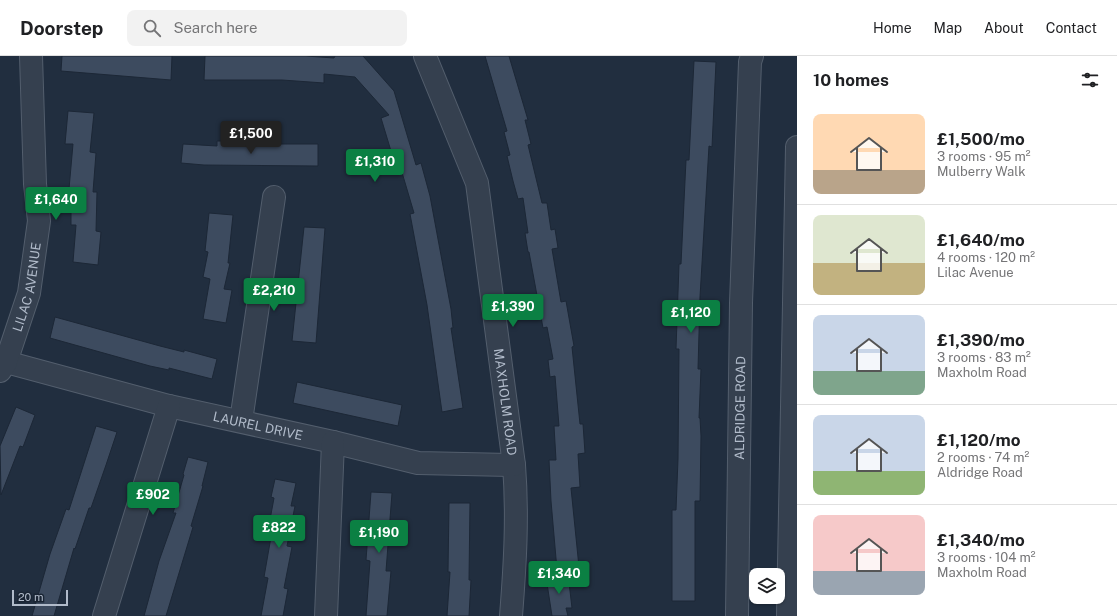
<!DOCTYPE html>
<html lang="en">
<head>
<meta charset="utf-8">
<style>
  :root { --surface:#fff; --page:#f2f2f2; --text:#202124; --muted:#757577; --line:#e0e0e0; --accent:#0b8043 }
  body { margin:0; font-family:"Public Sans",sans-serif; background:var(--page); color:var(--text); height:100vh; display:flex; flex-direction:column; font-size:15px; white-space:nowrap }
  * { box-sizing:border-box; margin:0 }
  p { font-size:13px; color:var(--muted) }
  .icon { flex:none; width:22px; height:22px; fill:none; stroke:currentColor; stroke-width:2; stroke-linecap:round; stroke-linejoin:round }
  .map { position:relative; flex:1; overflow:hidden }
  .details { display:flex; flex-direction:column; background:var(--surface); width:320px }
  .details>* { flex:none }
  .fabs { position:absolute; left:749px; top:512px; display:grid; gap:8px }
  .fabs a { display:grid; place-items:center; width:36px; height:36px; border-radius:8px; background:var(--surface); box-shadow:0 1px 3px #0004; font-size:20px }
  .scale { position:absolute; left:12px; bottom:10px; width:56px; box-sizing:border-box; padding-left:4px; border:2px solid #b1bbca; border-top:0; font-size:11px; line-height:14px; white-space:nowrap; color:#b1bbca; -webkit-text-stroke:3px #1a2534; paint-order:stroke }
  .price { position:absolute; translate:-50% -34px; padding:0 9px; border-radius:4px; background:var(--accent); color:#fff; font-size:13px; line-height:26px; filter:drop-shadow(0 1px 2px #0008) }
  .price::after { content:''; position:absolute; left:50%; top:24px; width:12px; height:9px; margin-left:-6px; background:inherit; clip-path:polygon(0 0,100% 0,50% 100%) }
  .price.active { background:#222; color:#fff }
  ul { padding:0; list-style:none }
  li { display:flex; align-items:center; gap:12px; height:100px; padding:0 16px }
  li+li { border-top:1px solid var(--line) }
  li span { display:grid; place-items:center; flex:none; width:112px; height:80px; border-radius:8px; color:#555 }
  li>.icon { margin-inline-start:auto }
  span .icon { width:48px; height:48px; fill:#fffc; stroke-width:1 }
  li b { font-size:17px }
  h2 { display:flex; justify-content:space-between; align-items:center; height:48px; padding:0 16px; font-size:17px }
  header { display:flex; align-items:center; gap:24px; box-sizing:border-box; height:56px; padding:0 20px; background:var(--surface); border-bottom:1px solid var(--line) }
  header strong { font-size:19px }
  nav { display:flex; gap:22px; margin-inline-start:auto; font-size:14px }
  .search { width:280px; height:36px; background:var(--page); display:flex; align-items:center; gap:10px; box-sizing:border-box; padding:0 14px; border-radius:8px; color:var(--muted); font-size:15px }
  main { display:flex; flex:1; min-height:0 }
  .map>svg:first-child { display:block }
</style>
</head>
<body>
<header>
<strong>Doorstep</strong>
<div class="search"><svg class="icon" aria-label="search" viewBox="0 0 24 24"><circle cx="10" cy="10" r="6"/><path d="M15 15l6 6"/></svg>Search here</div>
<nav><a>Home</a><a>Map</a><a>About</a><a>Contact</a></nav>
</header>
<main>
<div class="map">
<svg width="797" height="560" viewBox="0 0 797 560">
  <rect width="100%" height="100%" fill="#212e3f"/>
  <g fill="#3d4b5f" stroke="#1c2736">
    <polygon points="62,0 172,0 171,24 61,15"/>
    <polygon points="205,0 306,0 334,2 335,0 363,0 394,35 416,109 421,107 430,140 451,253 453,272 451,272 463,352 442,356 427,249 410,158 414,157 398,103 394,105 381,62 389,59 355,21 324,18 324,27 282,24 204,24"/>
    <polygon points="485,0 509,0 528,64 525,64 531,88 528,89 542,147 547,147 551,174 555,173 558,192 552,193 561,246 566,245 574,290 572,291 580,368 583,368 585,397 578,398 580,431 571,432 579,511 557,514 551,445 549,404 556,404 554,370 559,370 555,320 550,321 548,304 553,303 547,271 543,272 529,196 528,196 525,177 528,177 523,142 518,143 513,125 507,100 510,99 504,76 507,75"/>
    <polygon points="694,5 716,6 712,91 709,90 700,241 698,313 701,313 699,362 700,362 701,380 700,445 695,445 695,545 672,545 672,454 676,454 678,403 679,293 676,293 679,208 681,208 686,104 689,104"/>
    <polygon points="68,55 94,57 90,96 96,97 93,136 97,136 96,175 101,176 98,209 73,206 76,169 71,169 71,133 69,133 73,88 65,88"/>
    <polygon points="217,85 237,85 237,88 318,88 318,110 204,109 181,107 183,88 217,90"/>
    <polygon points="209,157 233,159 228,207 230,207 224,233 232,234 226,267 203,263 210,223 203,221 208,196 205,195"/>
    <polygon points="304,171 325,172 316,287 292,285"/>
    <polygon points="55,261 160,290 184,296 184,294 217,303 212,323 169,312 169,314 150,310 50,282"/>
    <polygon points="297,326 402,349 398,370 293,347"/>
    <polygon points="16,351 35,359 23,391 20,390 1,439 0,390"/>
    <polygon points="96,370 117,376 106,409 91,452 89,452 75,493 74,492 54,560 32,560 50,498 66,453 69,454"/>
    <polygon points="188,401 208,406 202,430 203,430 191,470 193,471 166,560 144,560 159,505 176,457 173,457 184,419 183,418"/>
    <polygon points="275,423 296,427 291,450 295,450 287,490 292,491 284,532 288,533 283,560 261,560 268,522 264,521 271,481 267,480 274,442 271,441"/>
    <polygon points="371,436 392,437 386,515 391,515 387,560 366,560 370,505 366,504"/>
    <polygon points="449,447 470,447 469,524 471,524 469,560 447,560 450,516 448,516"/>
    <polygon points="568,518 572,552 566,552 568,560 552,560 546,521"/>
  </g>
  <g fill="none" stroke-linecap="round" stroke-linejoin="round">
    <g stroke="#535e6d" stroke-width="24">
      <g id="minor">
        <path id="s1" d="M425 0 477 127 514 409C518 460 515 509 511 560"/>
        <path id="s2" d="M6 306 169 350 333 386 418 407 514 409"/>
        <path id="s3" d="M0 315 6 306 29 237 39 165 35 128 31 0"/>
        <polyline points="241,365 274,141"/>
        <polyline points="104,560 169,350"/>
        <polyline points="326,560 333,386"/>
        <path id="s4" d="M737 560 741 247 750 6 752 0"/>
        <polyline points="788,560 797,91"/>
      </g>
    </g>
    <use href="#minor" stroke="#35404f" stroke-width="22"/>
  </g>
  <g text-anchor="middle" dominant-baseline="central" stroke-width="3" stroke-linejoin="round" paint-order="stroke">
    <g font-size="13" fill="#b1bbca" stroke="#1a2534">
      <text stroke="none"><textPath href="#s3" startOffset="89">LILAC AVENUE</textPath></text>
      <text stroke="none"><textPath href="#s1" startOffset="358">MAXHOLM ROAD</textPath></text>
      <text stroke="none"><textPath href="#s4" startOffset="208">ALDRIDGE ROAD</textPath></text>
      <text stroke="none"><textPath href="#s2" startOffset="260">LAUREL DRIVE</textPath></text>
    </g>
  </g>
</svg>
<div class="fabs">
<a><svg class="icon" aria-label="layers" viewBox="0 0 24 24"><path d="M12 4l9 5-9 5-9-5zM3 14l9 5 9-5"/></svg></a>
</div>
<div class="scale">20 m</div>
<b class="price active" style="left:251px;top:99px">£1,500</b>
<b class="price" style="left:375px;top:127px">£1,310</b>
<b class="price" style="left:56px;top:165px">£1,640</b>
<b class="price" style="left:274px;top:256px">£2,210</b>
<b class="price" style="left:513px;top:272px">£1,390</b>
<b class="price" style="left:691px;top:278px">£1,120</b>
<b class="price" style="left:153px;top:460px">£902</b>
<b class="price" style="left:279px;top:493px">£822</b>
<b class="price" style="left:379px;top:498px">£1,190</b>
<b class="price" style="left:559px;top:539px">£1,340</b>
</div>
<section class="details">
<h2>10 homes<svg class="icon" aria-label="filters" viewBox="0 0 24 24"><path d="M4 7h16M4 17h16"/><circle cx="9" cy="7" r="2"/><circle cx="15" cy="17" r="2"/></svg></h2>
<ul>
<li><span style="background:linear-gradient(#ffd9b3 70%,#b9a48a 0)"><svg class="icon" aria-label="home" viewBox="0 0 24 24"><path d="M3 11l9-7 9 7M6 9v11h12V9"/></svg></span><div><b>£1,500/mo</b><p>3 rooms · 95 m²</p><p>Mulberry Walk</p></div></li>
<li><span style="background:linear-gradient(#dfe7d0 60%,#c2b280 0)"><svg class="icon" aria-label="home" viewBox="0 0 24 24"><path d="M3 11l9-7 9 7M6 9v11h12V9"/></svg></span><div><b>£1,640/mo</b><p>4 rooms · 120 m²</p><p>Lilac Avenue</p></div></li>
<li><span style="background:linear-gradient(#c9d6e8 70%,#7fa58c 0)"><svg class="icon" aria-label="home" viewBox="0 0 24 24"><path d="M3 11l9-7 9 7M6 9v11h12V9"/></svg></span><div><b>£1,390/mo</b><p>3 rooms · 83 m²</p><p>Maxholm Road</p></div></li>
<li><span style="background:linear-gradient(#c9d6e8 70%,#8fb573 0)"><svg class="icon" aria-label="home" viewBox="0 0 24 24"><path d="M3 11l9-7 9 7M6 9v11h12V9"/></svg></span><div><b>£1,120/mo</b><p>2 rooms · 74 m²</p><p>Aldridge Road</p></div></li>
<li><span style="background:linear-gradient(#f6c9c9 70%,#9aa5b1 0)"><svg class="icon" aria-label="home" viewBox="0 0 24 24"><path d="M3 11l9-7 9 7M6 9v11h12V9"/></svg></span><div><b>£1,340/mo</b><p>3 rooms · 104 m²</p><p>Maxholm Road</p></div></li>
</ul>
</section>
</main>
</body>
</html>
